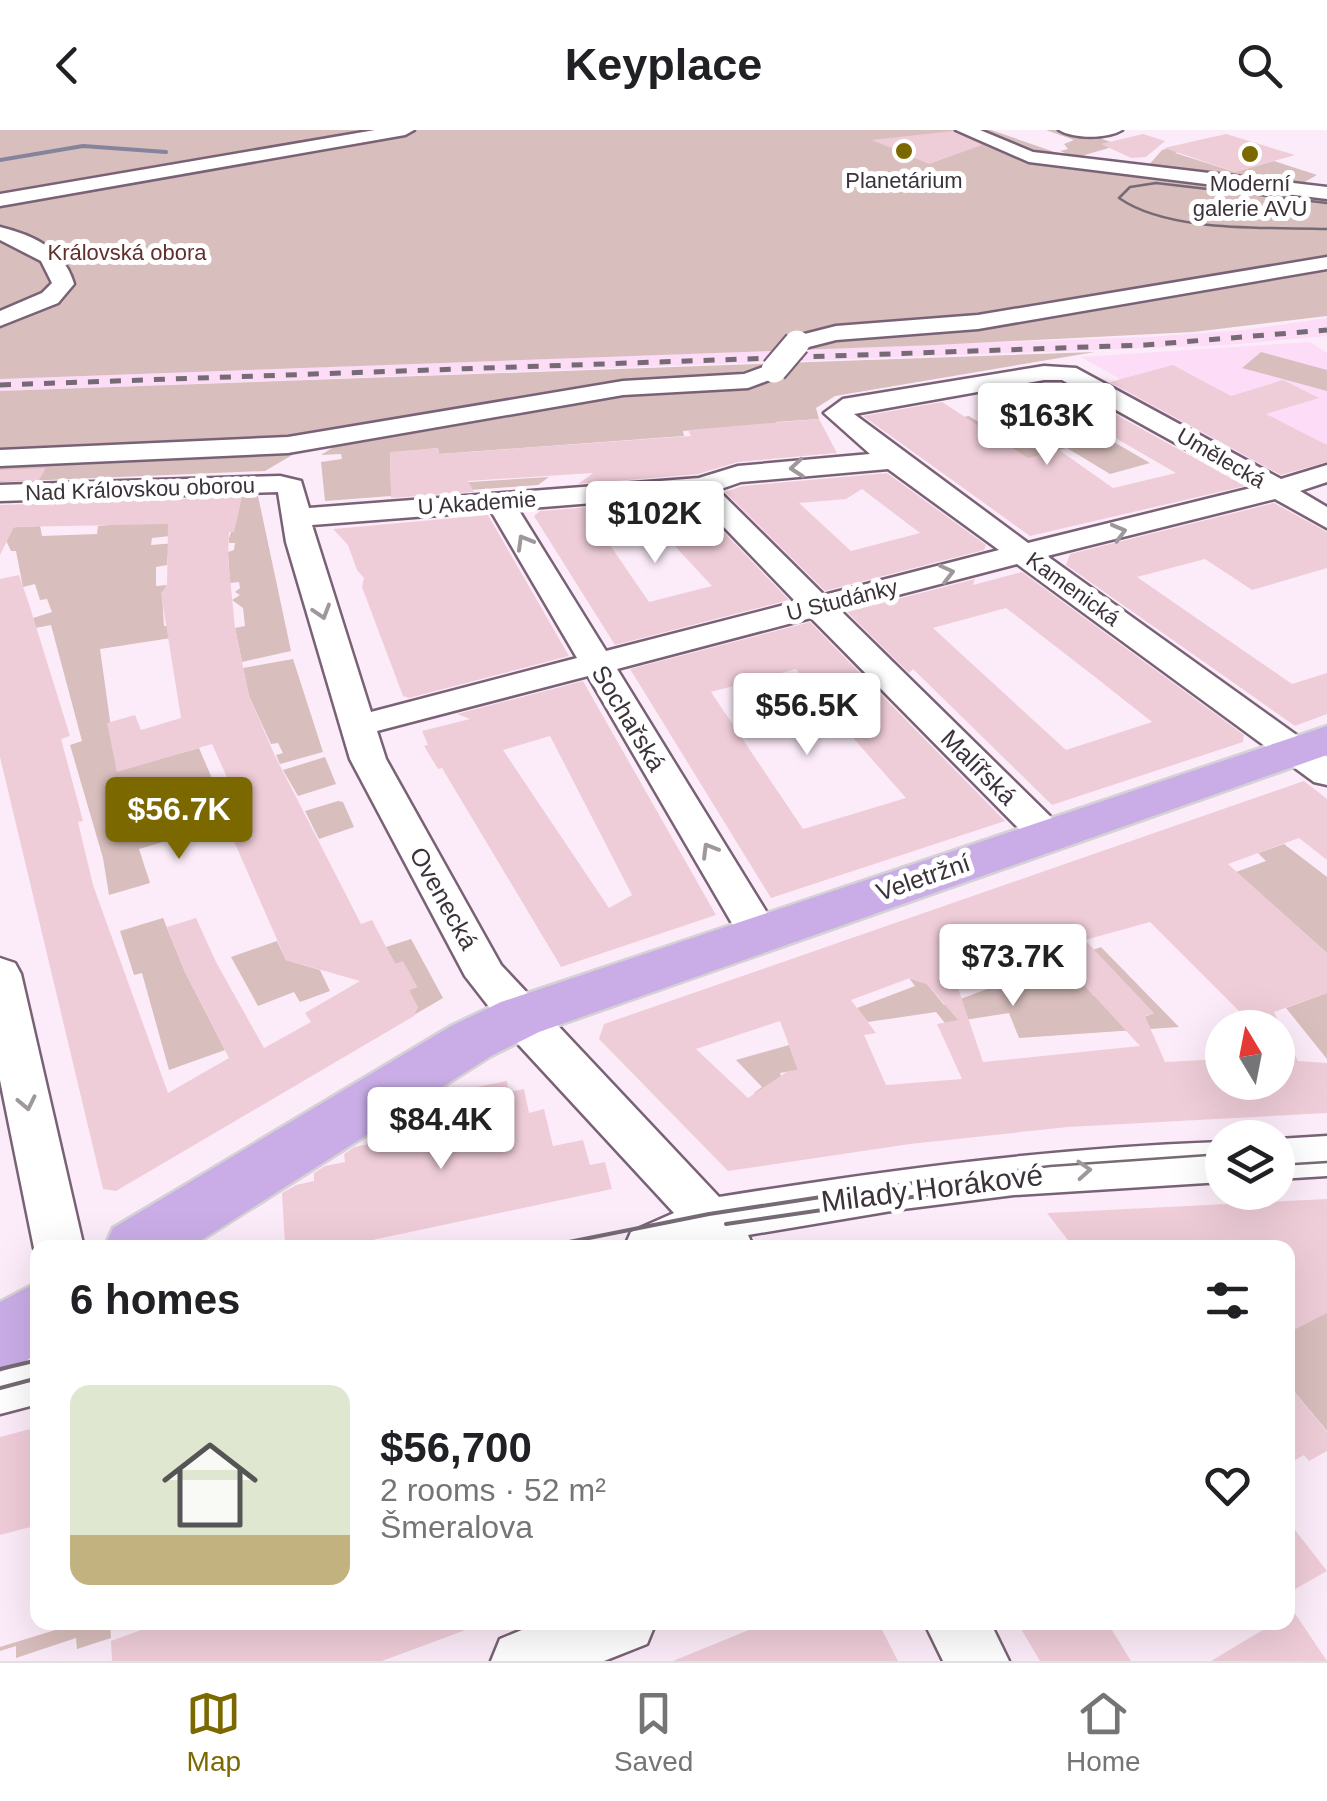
<!DOCTYPE html>
<html lang="en">
<head>
<meta charset="utf-8">
<style>
  :root { --surface:#fff; --page:#f2f2f2; --text:#202124; --muted:#757577; --line:#e0e0e0; --accent:#7b6900 }
  body { margin:0; font-family:Helvetica,sans-serif; background:var(--page); color:var(--text); height:100vh; display:flex; flex-direction:column; font-size:38px; white-space:nowrap }
  * { box-sizing:border-box; margin:0 }
  p { font-size:32px; color:var(--muted) }
  .icon { flex:none; width:55px; height:55px; fill:none; stroke:currentColor; stroke-width:2; stroke-linecap:round; stroke-linejoin:round }
  .map { position:relative; flex:1; overflow:hidden }
  .side { position:absolute; left:30px; top:1110px; width:1265px; height:390px; display:flex; flex-direction:column; background:var(--surface); border-radius:20px; box-shadow:0 10px 40px #0002 }
  .side>* { flex:none }
  .needle { width:65px; rotate:350deg }
  .tools { position:absolute; left:1205px; top:880px; display:grid; gap:20px }
  .tools a { display:grid; place-items:center; width:90px; height:90px; border-radius:50%; background:var(--surface); box-shadow:0 10px 40px #0002; font-size:50px }
  .price { position:absolute; translate:-50% -85px; padding:0 22px; border-radius:10px; background:#fff; color:#222; font-size:32px; line-height:65px; filter:drop-shadow(0 2px 5px #0008) }
  .price::after { content:''; position:absolute; left:50%; top:60px; width:30px; height:22px; margin-left:-15px; background:inherit; clip-path:polygon(0 0,100% 0,50% 100%) }
  .price.active { background:var(--accent); color:#fff }
  ul { padding:0; list-style:none }
  li { display:flex; align-items:center; gap:30px; height:250px; padding:0 40px }
  li+li { border-top:2px solid var(--line) }
  li span { display:grid; place-items:center; flex:none; width:280px; height:200px; border-radius:20px; color:#555 }
  li>.icon { margin-inline-start:auto }
  span .icon { width:120px; height:120px; fill:#fffc; stroke-width:1 }
  li b { font-size:42px }
  h2 { display:flex; justify-content:space-between; align-items:center; height:120px; padding:0 40px; font-size:42px }
  header { display:flex; justify-content:space-between; align-items:center; height:130px; padding:0 40px; background:var(--surface); font-size:45px; font-weight:700 }
  .dock { display:flex; justify-content:space-around; align-items:center; height:140px; border-top:2px solid var(--line); background:var(--surface); font-size:28px; color:var(--muted) }
  .dock a { display:grid; justify-items:center; gap:5px }
  .dock .active { color:var(--accent) }
  .map>svg:first-child { display:block }
</style>
</head>
<body>
<header><svg class="icon" aria-label="back" viewBox="0 0 24 24"><path d="M15 5l-7 7 7 7"/></svg>Keyplace<svg class="icon" aria-label="search" viewBox="0 0 24 24"><circle cx="10" cy="10" r="6"/><path d="M15 15l6 6"/></svg></header>
<div class="map">
<svg width="1327" height="1531" viewBox="0 0 1327 1531">
  <rect width="100%" height="100%" fill="#fcecf9"/>
  <g fill="#fcdcf7">
    <polygon points="1327,188 1327,206 1226,215 0,261 0,249 1148,207 1244,200"/>
    <polygon points="1310,212 1327,223 1327,329 1271,342 1109,253 1120,249 1081,227"/>
  </g>
  <g fill="#d8bebc" fill-rule="evenodd">
    <polygon points="0,0 991,0 1069,27 1072,26 1060,21 1068,19 1064,14 1074,10 1046,0 1077,0 1119,15 1078,27 1148,36 1162,20 1213,7 1175,23 1235,42 1274,31 1317,45 1303,53 1327,56 1327,186 1193,202 935,215 0,249"/>
    <polygon points="1095,222 835,266 816,278 819,289 776,292 789,319 734,297 683,301 684,306 439,324 438,318 390,323 391,357 549,347 538,355 325,371 321,332 342,329 341,324 321,325 343,311 311,314 265,341 0,352 0,261"/>
    <polygon points="1261,222 1327,240 1327,261 1242,238"/>
    <polygon points="1040,274 1057,284 1064,283 1150,333 1110,344 1067,318 1039,325 1081,356 934,292 969,286 1007,310 1038,301 1004,280"/>
    <polygon points="237,366 258,366 291,521 242,532 235,498 245,496 243,478 232,470 240,465 235,462 240,458 239,452 230,453 228,422 234,420 235,413 229,413 229,408 240,375 236,374"/>
    <polygon points="175,389 170,406 152,408 151,415 176,413 168,423 167,435 156,437 156,456 167,455 162,464 164,496 168,496 171,508 100,519 117,641 199,618 214,653 205,656 205,664 220,695 139,719 150,753 109,765 103,728 70,615 82,611 51,495 35,498 33,488 52,482 47,469 40,470 35,454 23,457 16,421 11,421 0,398 40,396 42,406 97,404 98,396"/>
    <polygon points="293,529 323,622 280,634 276,625 283,623 278,613 271,614 249,566 243,538"/>
    <polygon points="325,627 336,654 298,666 283,640"/>
    <polygon points="338,671 343,672 354,697 319,709 305,681"/>
    <polygon points="1284,714 1327,747 1327,823 1236,742 1266,731 1258,723"/>
    <polygon points="163,788 185,842 225,920 169,940 142,843 134,845 120,801"/>
    <polygon points="411,809 443,868 414,885 409,860 417,857 403,832 395,834 386,817"/>
    <polygon points="277,811 286,830 320,840 330,861 300,872 294,862 258,876 231,827"/>
    <path d="M1101 817 1179 897 1019 908 1009 883 945 893 936 882 868 892 857 878 915 856 909 848 927 854 944 875ZM1074 843 1154 883 1122 896 1102 864 1094 866Z"/>
    <polygon points="1327,863 1327,929 1286,878"/>
    <polygon points="789,915 798,940 780,943 791,974 769,977 754,963 762,957 736,930"/>
    <polygon points="1288,1134 1296,1134 1327,1168 1327,1301 1288,1254 1288,1203 1302,1195 1288,1179"/>
    <polygon points="78,1493 110,1493 111,1508 77,1519 76,1508 16,1528 16,1516 0,1521 0,1517"/>
  </g>
  <g fill="none" stroke-linecap="round" stroke-linejoin="round">
    <polyline stroke="#85849c" stroke-width="4" points="0,30 83,16 166,22"/>
  </g>
  <g fill="#efcdd8" fill-rule="evenodd">
    <polygon points="953,1 982,15 929,34 872,10"/>
    <polygon points="1143,4 1165,11 1146,27 1131,28 1101,14"/>
    <polygon points="1226,4 1295,25 1235,42 1164,18"/>
    <polygon points="1173,235 1231,266 1283,250 1319,268 1266,284 1327,315 1327,332 1281,345 1110,252"/>
    <polygon points="1075,262 1245,356 1030,406 863,286 942,272 1028,328 1059,320 1113,358 1176,343 1048,269"/>
    <polygon points="819,289 837,323 738,332 698,344 578,354 593,343 468,351 474,362 391,368 390,322 438,318 439,324 691,306 688,300"/>
    <polygon points="46,338 39,350 0,351 0,340"/>
    <path d="M887 343 986 415 984 420 825 461 725 362 742 356ZM862 359 920 403 851 421 799 373 846 369Z"/>
    <polygon points="242,367 234,402 229,402 228,427 235,498 249,566 275,626 361,794 372,790 395,834 403,831 417,857 409,860 418,877 414,886 116,1061 103,1059 0,627 0,449 19,445 29,474 70,606 61,609 83,691 78,692 93,755 168,963 229,928 185,842 167,797 196,788 216,832 264,918 311,892 305,883 360,851 286,830 226,693 238,690 223,658 231,656 212,614 117,642 107,593 135,585 141,600 181,588 161,463 167,456 168,394 14,397 0,425 0,375"/>
    <path d="M692 369 789 470 615 515 534 386 540 381ZM660 400 712 456 649 472 603 405Z"/>
    <polygon points="1274,373 1327,402 1327,438 1252,460 1205,429 1137,447 1292,554 1327,543 1327,584 1295,596 1066,435 1070,424"/>
    <polygon points="488,385 569,526 409,568 403,566 362,457 364,448 357,440 348,415 333,399"/>
    <path d="M1022 442 1244 605 1243 612 1052 675 913 539 909 543 847 482 975 449 973 455ZM1006 478 1095 547 1152 592 1066 620 933 498Z"/>
    <path d="M810 492 1005 691 771 768 630 539ZM796 539 818 568 906 668 803 699 711 562Z"/>
    <path d="M583 551 716 785 561 837 442 638 438 639 424 616 428 615 422 601 470 589 457 584ZM550 606 632 765 609 778 503 620Z"/>
    <path d="M1304 651 1327 669V730L1299 708 1228 734 1327 823V863L1274 882 1298 931 1327 933V983L1068 997 910 1014 728 1041 599 909 604 894ZM1150 792 1246 888 1251 898H1278V952H1222V929L1165 932 1145 886 1154 883 1085 810ZM1054 822 1140 916 983 932 958 858ZM910 848 927 854 958 890 937 894 962 949 886 955 864 905 876 903 851 870ZM780 891 798 940 788 941 748 968 696 919Z"/>
    <polygon points="507,951 509,962 524,959 529,983 544,979 553,1016 583,1010 590,1035 605,1032 612,1059 335,1118 302,1118 302,1110 285,1114 282,1063 296,1055 314,1051 314,1043 325,1036 345,1032 344,1024 354,1017 375,1013 374,1005 404,995 403,986 411,981 433,977 431,968 439,964"/>
    <polygon points="1327,1069 1327,1183 1288,1203 1288,1118 1074,1118 1047,1083"/>
    <polygon points="1288,1254 1327,1302 1327,1321 1309,1331 1304,1325 1288,1334"/>
    <polygon points="38,1297 38,1395 0,1405 0,1307"/>
    <polygon points="1288,1391 1327,1441 1288,1463"/>
    <polygon points="1294,1482 1327,1531 1211,1531 1276,1492 1288,1492 1288,1486"/>
    <polygon points="163,1492 479,1492 479,1495 382,1531 112,1531 111,1511"/>
    <polygon points="768,1492 878,1492 898,1531 673,1531"/>
    <polygon points="1017,1492 1107,1492 1131,1531 1040,1531"/>
  </g>
  <g fill="none" stroke-linecap="round" stroke-linejoin="round">
    <g stroke="#796276" stroke-width="5">
      <g id="minor">
        <polygon points="375,0 414,0 405,5 0,76 0,64"/>
        <polygon points="956,0 980,0 1033,22 1327,57 1327,69 1029,32"/>
        <path d="M1059 0H1122C1108 9 1073 9 1059 0Z"/>
        <path d="M0 97C33 105 64 119 74 154L58 173 0 196V181L42 163 52 153 41 131 0 110Z"/>
        <polygon points="1327,127 1327,139 978,199 836,210 797,220 785,213 789,208 836,196 978,185"/>
        <polygon points="774,233 786,240 783,245 748,258 623,265 288,323 0,336 0,320 288,307 623,251 744,244"/>
        <path d="M1044 236 1076 238 1281 349 1327 335V352L1300 361 1327 377V398L1275 369 1047 426 1327 627V655L1314 652 1017 434 840 480 1059 695 1065 704 1059 713 1046 717 1033 713 811 488 617 539 780 804 774 814 759 819 744 814 588 546 377 601 386 629 501 835 719 1067C887 1040 1053 1018 1222 1012V1052L1014 1065 903 1079 748 1105 754 1118H624L631 1102 674 1083 517 913 465 846 350 629 286 412 278 362 0 371V355L280 346 301 351 309 378 699 348 738 336 870 324 824 283 843 269ZM1044 250H1062L1255 357 1028 413 854 284ZM888 339 999 420 824 465 718 360 741 352ZM693 365 796 472 606 521 518 379ZM491 381 577 528 371 582 312 395Z"/>
        <polygon points="0,828 15,833 21,844 84,1118 38,1118 38,1126 34,1118 0,950"/>
        <polygon points="1327,1006 1327,1046 1278,1049 1278,1009"/>
        <polygon points="38,1222 38,1274 0,1284 0,1232"/>
        <polygon points="541,1492 656,1492 647,1514 604,1531 491,1531 500,1509"/>
        <polygon points="924,1492 990,1492 1009,1531 943,1531"/>
      </g>
    </g>
    <g stroke="#d4d2d4" stroke-width="5">
      <g id="major">
        <polygon points="1327,596 1327,625 539,902 491,926 189,1118 104,1118 113,1098 451,896 501,872"/>
        <polygon points="38,1152 38,1222 24,1233 0,1242 0,1172"/>
      </g>
    </g>
    <use href="#minor" fill="#fff" fill-rule="evenodd"/>
    <use href="#major" fill="#caade7" fill-rule="evenodd"/>
    <g stroke="#766a74" stroke-width="2.5">
      <path d="M1327 73 1156 53 1130 57 1119 68C1169 103 1267 97 1327 99"/>
      <polyline points="1278,1035 1327,1032"/>
      <polyline points="927,1051 1050,1036 1222,1024"/>
    </g>
    <g stroke="#766a74" stroke-width="4">
      <polyline points="726,1094 988,1056"/>
      <polyline points="539,1118 709,1084 946,1048"/>
      <polyline points="0,1239 38,1230"/>
      <polyline points="0,1258 38,1248"/>
    </g>
    <polyline stroke="#766a74" stroke-width="5" stroke-dasharray="11 11" stroke-linecap="butt" points="0,255 1145,215 1327,200"/>
    <g stroke="#796276" stroke-width="29" stroke-linecap="butt">
      <polyline id="minor-bridge" points="774,240 797,213"/>
    </g>
    <use href="#minor-bridge" stroke="#fff" stroke-width="25"/>
  </g>
  <defs><path id="oneway-chevron" d="M-2-3.5L2.5 0L-2 3.5" fill="none" stroke-width="1.6" stroke-linecap="round" stroke-linejoin="round" transform="scale(2.5)"/></defs>
  <g stroke="#9e989c">
    <use href="#oneway-chevron" transform="translate(797 338) rotate(175)"/>
    <use href="#oneway-chevron" transform="translate(1119 402) rotate(-15)"/>
    <use href="#oneway-chevron" transform="translate(524 412) rotate(-120)"/>
    <use href="#oneway-chevron" transform="translate(947 443) rotate(-14)"/>
    <use href="#oneway-chevron" transform="translate(322 482) rotate(73)"/>
    <use href="#oneway-chevron" transform="translate(709 720) rotate(-121)"/>
    <use href="#oneway-chevron" transform="translate(27 973) rotate(78)"/>
    <use href="#oneway-chevron" transform="translate(1084 1040) rotate(-4)"/>
  </g>
  <g fill="#7b6900" stroke="#fff" stroke-width="4">
    <circle cx="904" cy="21" r="10"/>
    <circle cx="1250" cy="24" r="10"/>
  </g>
  <g text-anchor="middle" dominant-baseline="central" stroke-width="10" stroke-linejoin="round" paint-order="stroke">
    <g font-size="22" fill="#3c323a" stroke="#fff">
      <text x="904" y="50">Planetárium</text>
      <text x="1250" y="53">Moderní<tspan x="1250" dy="25">galerie AVU</tspan></text>
    </g>
    <g font-size="22" fill="#622f2f" stroke="#fff">
      <text x="127" y="122">Královská obora</text>
    </g>
    <g font-size="22" fill="#3c323a" stroke="#fff">
      <text transform="translate(1221 328) rotate(30)">Umělecká</text>
      <text transform="translate(140 359) rotate(-2)">Nad Královskou oborou</text>
      <text transform="translate(477 373) rotate(-4)">U Akademie</text>
      <text transform="translate(1073 459) rotate(36)">Kamenická</text>
      <text transform="translate(842 470) rotate(-14)">U Studánky</text>
    </g>
    <g font-size="25" fill="#3c323a" stroke="#fff">
      <text transform="translate(629 588) rotate(59)">Sochařská</text>
      <text transform="translate(979 637) rotate(45)">Malířská</text>
      <text transform="translate(923 747) rotate(-19)">Veletržní</text>
      <text transform="translate(444 768) rotate(61)">Ovenecká</text>
    </g>
    <g font-size="30" fill="#3c323a" stroke="#fff">
      <text transform="translate(932 1058) rotate(-7)">Milady Horákové</text>
    </g>
  </g>
</svg>
<div class="tools">
<a><svg class="needle" viewBox="-14 -14 28 28"><path d="M0-13l5 13h-10z" fill="#e53935"/><path d="M0 13l5-13h-10z" fill="#757577"/></svg></a>
<a><svg class="icon" aria-label="layers" viewBox="0 0 24 24"><path d="M12 4l9 5-9 5-9-5zM3 14l9 5 9-5"/></svg></a>
</div>
<b class="price" style="left:1047px;top:338px">$163K</b>
<b class="price" style="left:655px;top:436px">$102K</b>
<b class="price" style="left:807px;top:628px">$56.5K</b>
<b class="price active" style="left:179px;top:732px">$56.7K</b>
<b class="price" style="left:1013px;top:879px">$73.7K</b>
<b class="price" style="left:441px;top:1042px">$84.4K</b>
<section class="side">
<h2>6 homes<svg class="icon" aria-label="filters" viewBox="0 0 24 24"><path d="M4 7h16M4 17h16"/><circle cx="9" cy="7" r="2"/><circle cx="15" cy="17" r="2"/></svg></h2>
<ul>
<li><span style="background:linear-gradient(#dfe7d0 75%,#c2b280 0)"><svg class="icon" aria-label="home" viewBox="0 0 24 24"><path d="M3 11l9-7 9 7M6 9v11h12V9"/></svg></span><div><b>$56,700</b><p>2 rooms · 52 m²</p><p>Šmeralova</p></div><svg class="icon" aria-label="heart" viewBox="0 0 24 24"><path d="M12 20l-8-8c-3-5 5-10 8-4 3-6 11-1 8 4z"/></svg></li>
</ul>
</section>
</div>
<nav class="dock">
<a class="active"><svg class="icon" aria-label="map" viewBox="0 0 24 24"><path d="M3 6l6-2 6 2 6-2v14l-6 2-6-2-6 2zM9 4v14M15 6v14"/></svg>Map</a>
<a><svg class="icon" aria-label="saved" viewBox="0 0 24 24"><path d="M7 4h10v16l-5-4-5 4z"/></svg>Saved</a>
<a><svg class="icon" aria-label="home" viewBox="0 0 24 24"><path d="M3 11l9-7 9 7M6 9v11h12V9"/></svg>Home</a>
</nav>
</body>
</html>
